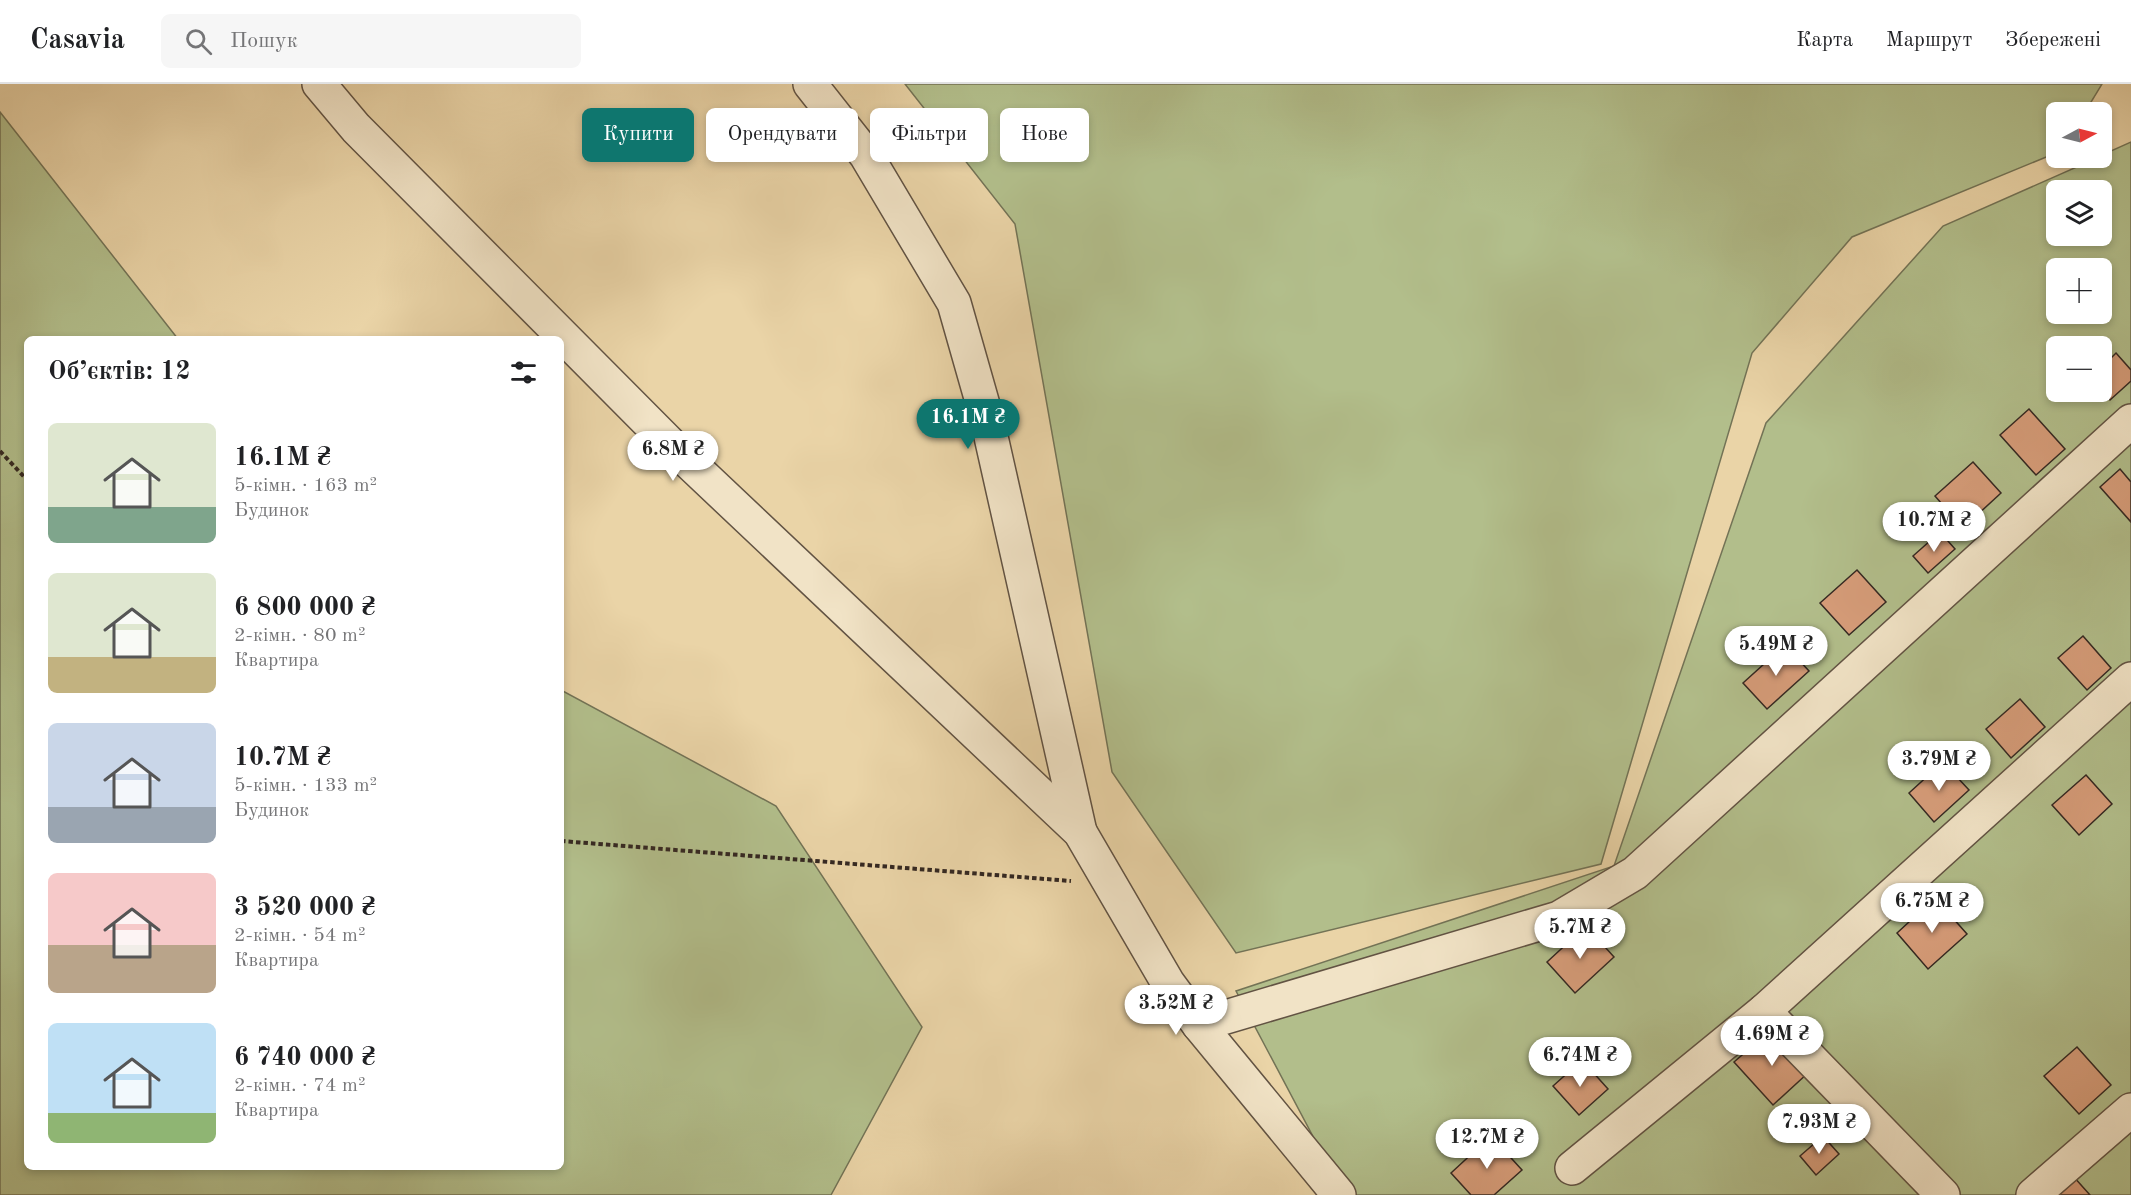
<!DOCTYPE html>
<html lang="uk">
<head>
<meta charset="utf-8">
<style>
  :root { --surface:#fff; --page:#f6f6f6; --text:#202124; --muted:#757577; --line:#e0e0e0; --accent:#0f766e }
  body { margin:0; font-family:"Old Standard TT",serif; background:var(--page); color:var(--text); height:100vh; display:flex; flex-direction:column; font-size:22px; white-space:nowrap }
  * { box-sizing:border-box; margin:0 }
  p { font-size:20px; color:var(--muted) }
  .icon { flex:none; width:33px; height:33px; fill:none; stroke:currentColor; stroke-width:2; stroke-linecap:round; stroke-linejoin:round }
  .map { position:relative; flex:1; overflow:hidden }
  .panel { position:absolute; left:24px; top:252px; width:540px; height:834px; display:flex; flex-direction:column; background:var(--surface); border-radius:9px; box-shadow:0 3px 9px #0003 }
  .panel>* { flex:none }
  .hud { position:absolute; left:582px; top:24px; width:570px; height:54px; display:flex; gap:12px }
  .needle { width:39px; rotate:83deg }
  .buttons { position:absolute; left:2046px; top:18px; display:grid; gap:12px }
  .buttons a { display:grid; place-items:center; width:66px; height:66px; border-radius:9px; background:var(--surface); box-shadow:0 3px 9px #0003; font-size:30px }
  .price { position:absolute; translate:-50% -51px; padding:0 14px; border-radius:21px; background:#fff; color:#222; font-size:20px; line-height:39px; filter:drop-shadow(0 2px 3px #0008) }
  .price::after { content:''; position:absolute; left:50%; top:36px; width:18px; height:14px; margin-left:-9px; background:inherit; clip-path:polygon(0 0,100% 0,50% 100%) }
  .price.on { background:var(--accent); color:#fff }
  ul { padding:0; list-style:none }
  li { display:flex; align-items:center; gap:18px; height:150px; padding:0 24px }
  li span { display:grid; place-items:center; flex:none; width:168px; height:120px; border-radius:9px; color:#555 }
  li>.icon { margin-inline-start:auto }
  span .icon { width:72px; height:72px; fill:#fffc; stroke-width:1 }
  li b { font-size:26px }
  h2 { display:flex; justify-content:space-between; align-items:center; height:72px; padding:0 24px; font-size:26px }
  .pill { padding:0 21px; border-radius:9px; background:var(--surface); box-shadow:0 3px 9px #0003; font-size:21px; line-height:54px }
  .pill.on { background:var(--accent); color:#fff }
  header { display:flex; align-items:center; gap:36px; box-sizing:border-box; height:84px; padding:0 30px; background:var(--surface); border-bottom:2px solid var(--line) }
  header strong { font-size:28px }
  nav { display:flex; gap:33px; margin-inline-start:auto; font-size:21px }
  .search { width:420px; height:54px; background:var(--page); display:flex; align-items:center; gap:15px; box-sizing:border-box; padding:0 21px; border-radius:9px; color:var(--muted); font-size:22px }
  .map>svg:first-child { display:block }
</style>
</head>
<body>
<header>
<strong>Casavia</strong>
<div class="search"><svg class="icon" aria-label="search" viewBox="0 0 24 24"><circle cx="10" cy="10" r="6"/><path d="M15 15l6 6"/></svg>Пошук</div>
<nav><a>Карта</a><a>Маршрут</a><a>Збережені</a></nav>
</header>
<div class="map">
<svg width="2131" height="1111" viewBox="0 0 2131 1111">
  <rect width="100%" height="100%" fill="#ead4a7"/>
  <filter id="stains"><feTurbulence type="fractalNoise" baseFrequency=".00333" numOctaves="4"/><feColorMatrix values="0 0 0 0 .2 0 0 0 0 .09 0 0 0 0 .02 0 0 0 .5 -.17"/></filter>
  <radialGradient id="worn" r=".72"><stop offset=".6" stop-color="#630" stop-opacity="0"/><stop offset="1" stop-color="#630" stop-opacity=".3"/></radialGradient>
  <g fill="#b2be8b" stroke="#737356" stroke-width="1.5" fill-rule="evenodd">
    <polygon points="905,0 2102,0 2085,28 2056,28 2056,69 1852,153 1752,269 1601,780 1236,869 1112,688 1015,140"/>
    <polygon points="0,28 178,255 27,255 27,1083 561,1083 561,606 776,722 922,943 831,1111 0,1111"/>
    <path d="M2131 58V1111H1344L1236 907 1614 782 1766 339 1943 142 2097 74H2102V71ZM2056 106H2102V152H2056ZM2056 184H2102V230H2056ZM2056 262H2102V308H2056Z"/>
  </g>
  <g fill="#d79d7a" stroke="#342822" stroke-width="1.5">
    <polygon points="2116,269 2131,286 2131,297 2110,316 2102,307 2102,283"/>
    <polygon points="2029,325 2065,365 2036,391 2000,351"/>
    <polygon points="1973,378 2001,409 1963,444 1935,412"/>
    <polygon points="2120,385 2131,398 2131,438 2100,403"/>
    <polygon points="1940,448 1955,465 1928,489 1913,472"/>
    <polygon points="1857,486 1886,518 1849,551 1820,519"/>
    <polygon points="2083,552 2111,584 2087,606 2058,574"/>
    <polygon points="1785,561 1809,587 1767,625 1743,599"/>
    <polygon points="2020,615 2045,643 2011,674 1986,645"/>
    <polygon points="1943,678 1969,706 1934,738 1909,709"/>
    <polygon points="2086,691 2112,720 2079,751 2052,721"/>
    <polygon points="1935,814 1967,850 1928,885 1897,849"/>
    <polygon points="1586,842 1614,873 1575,909 1547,878"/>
    <polygon points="1771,946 1809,988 1773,1021 1734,978"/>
    <polygon points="2077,963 2111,1001 2079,1030 2044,992"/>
    <polygon points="1582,976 1608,1005 1579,1031 1553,1002"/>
    <polygon points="1491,1052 1522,1086 1494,1111 1471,1111 1451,1089"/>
    <polygon points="1823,1052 1839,1070 1816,1091 1800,1072"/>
    <polygon points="2073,1092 2090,1111 2052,1111"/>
  </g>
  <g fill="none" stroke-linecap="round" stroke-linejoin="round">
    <g stroke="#625343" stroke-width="36">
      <g id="minor">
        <polyline points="319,0 356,44 678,368 1080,748 1168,899 1199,941 1339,1111"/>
        <polyline points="810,0 866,71 954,219 987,335 1080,748"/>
        <polyline points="1764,927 1943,1111"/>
        <polyline points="1199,941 1559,834 1635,789 2131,337"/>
        <polyline points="1572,1084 1764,927 2131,595"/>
        <polyline points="2033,1111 2131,1026"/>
      </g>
    </g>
    <g stroke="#342822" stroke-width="4" stroke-dasharray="4.5 3" stroke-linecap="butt">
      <polyline points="0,367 27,396"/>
      <polyline points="561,757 1071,797"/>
    </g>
    <use href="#minor" stroke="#f1e3c6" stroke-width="33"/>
  </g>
  <rect width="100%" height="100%" filter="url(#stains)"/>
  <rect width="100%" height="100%" fill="url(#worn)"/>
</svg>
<div class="buttons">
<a><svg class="needle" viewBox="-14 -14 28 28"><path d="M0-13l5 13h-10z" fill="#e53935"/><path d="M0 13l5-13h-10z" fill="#757577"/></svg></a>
<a><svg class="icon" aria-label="layers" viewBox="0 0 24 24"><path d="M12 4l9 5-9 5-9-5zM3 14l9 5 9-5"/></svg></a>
<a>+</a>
<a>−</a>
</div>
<b class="price on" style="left:968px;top:366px">16.1M ₴</b>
<b class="price" style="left:673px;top:398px">6.8M ₴</b>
<b class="price" style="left:1934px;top:469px">10.7M ₴</b>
<b class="price" style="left:1776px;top:593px">5.49M ₴</b>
<b class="price" style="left:1939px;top:708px">3.79M ₴</b>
<b class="price" style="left:1932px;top:850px">6.75M ₴</b>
<b class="price" style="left:1580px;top:876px">5.7M ₴</b>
<b class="price" style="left:1176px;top:952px">3.52M ₴</b>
<b class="price" style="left:1772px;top:983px">4.69M ₴</b>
<b class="price" style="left:1580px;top:1004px">6.74M ₴</b>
<b class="price" style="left:1819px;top:1071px">7.93M ₴</b>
<b class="price" style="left:1487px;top:1086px">12.7M ₴</b>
<div class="hud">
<a class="pill on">Купити</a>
<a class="pill">Орендувати</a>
<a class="pill">Фільтри</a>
<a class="pill">Нове</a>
</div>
<section class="panel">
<h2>Об’єктів: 12<svg class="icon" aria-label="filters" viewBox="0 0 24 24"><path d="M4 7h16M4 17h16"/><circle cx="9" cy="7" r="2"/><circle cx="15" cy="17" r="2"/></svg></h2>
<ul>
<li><span style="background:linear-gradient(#dfe7d0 70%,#7fa58c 0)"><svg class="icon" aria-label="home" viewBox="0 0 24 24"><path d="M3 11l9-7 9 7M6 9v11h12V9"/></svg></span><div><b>16.1M ₴</b><p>5-кімн. · 163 m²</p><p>Будинок</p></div></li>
<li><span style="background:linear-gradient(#dfe7d0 70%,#c2b280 0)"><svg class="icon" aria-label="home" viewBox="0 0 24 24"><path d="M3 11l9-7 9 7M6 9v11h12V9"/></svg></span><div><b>6 800 000 ₴</b><p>2-кімн. · 80 m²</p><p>Квартира</p></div></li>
<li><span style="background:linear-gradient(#c9d6e8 70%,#9aa5b1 0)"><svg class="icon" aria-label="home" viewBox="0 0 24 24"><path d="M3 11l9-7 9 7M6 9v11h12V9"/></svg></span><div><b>10.7M ₴</b><p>5-кімн. · 133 m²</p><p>Будинок</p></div></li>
<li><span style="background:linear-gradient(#f6c9c9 60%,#b9a48a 0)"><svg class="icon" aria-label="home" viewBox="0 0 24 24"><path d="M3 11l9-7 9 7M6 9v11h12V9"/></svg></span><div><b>3 520 000 ₴</b><p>2-кімн. · 54 m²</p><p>Квартира</p></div></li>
<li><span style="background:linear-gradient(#bfe0f5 75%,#8fb573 0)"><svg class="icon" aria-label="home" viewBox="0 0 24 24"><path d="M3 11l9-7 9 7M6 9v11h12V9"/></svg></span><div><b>6 740 000 ₴</b><p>2-кімн. · 74 m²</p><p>Квартира</p></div></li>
</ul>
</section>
</div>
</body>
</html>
